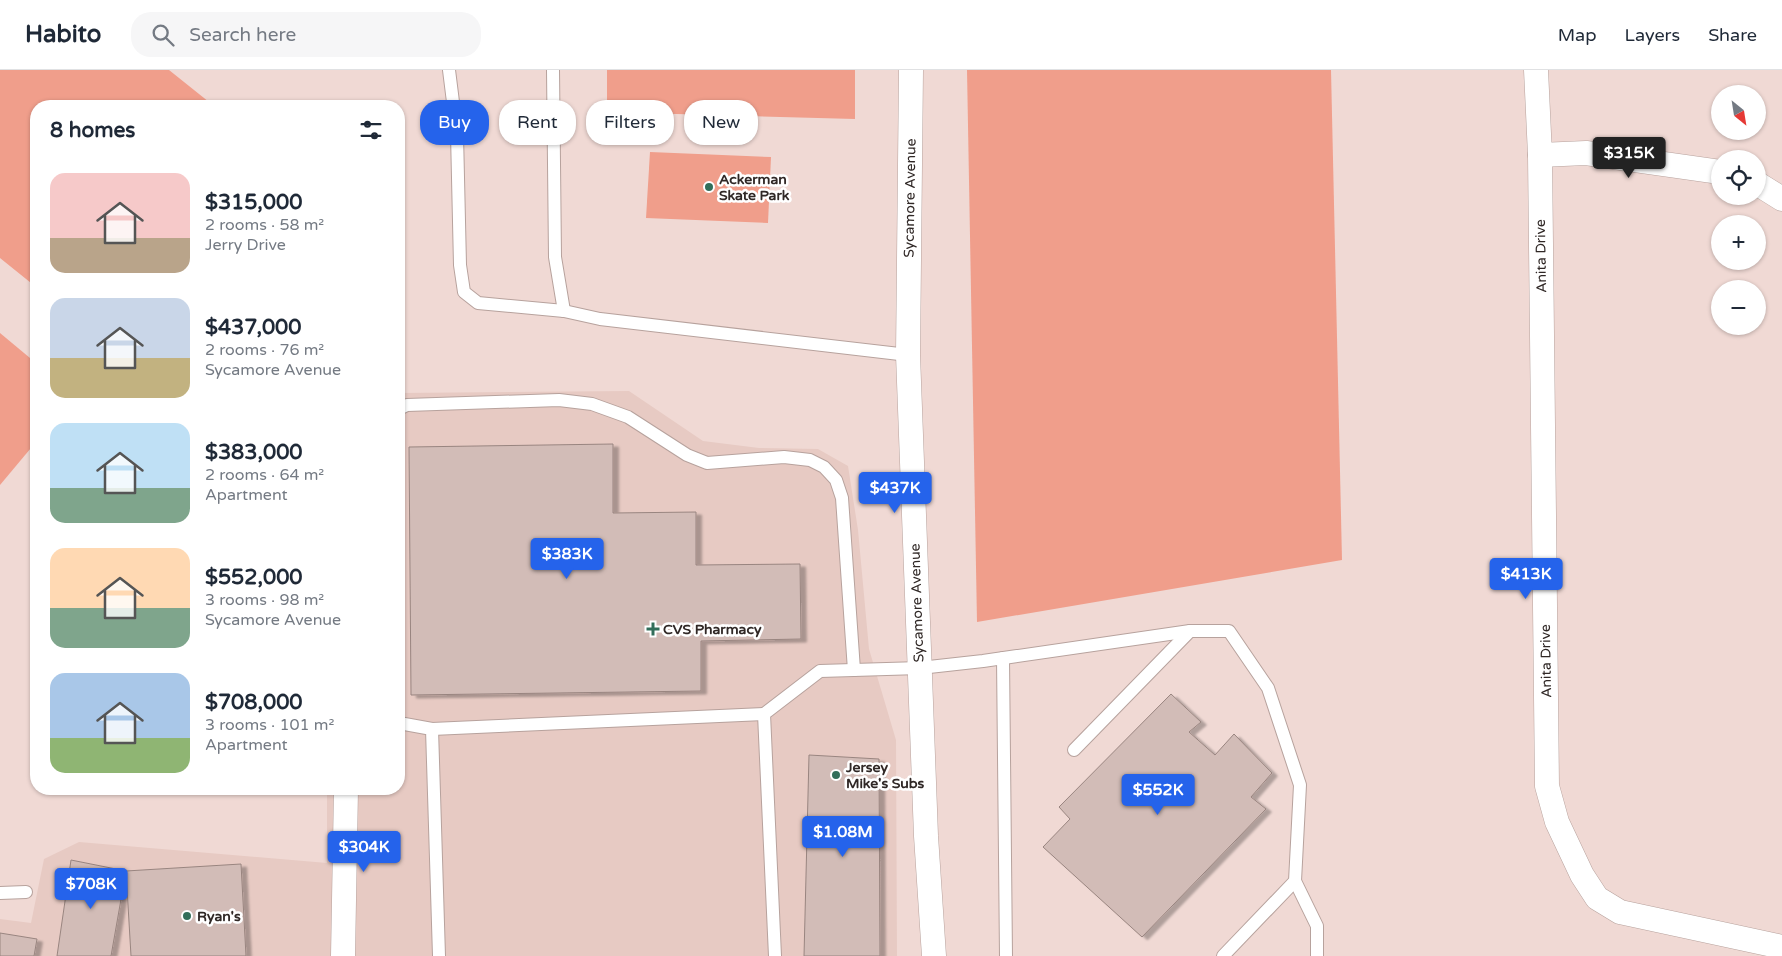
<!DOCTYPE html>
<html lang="en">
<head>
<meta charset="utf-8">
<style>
  :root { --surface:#fff; --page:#f6f6f7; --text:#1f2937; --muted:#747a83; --line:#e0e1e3; --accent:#2563eb }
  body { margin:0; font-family:"Varela Round",sans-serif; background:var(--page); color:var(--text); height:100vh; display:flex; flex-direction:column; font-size:19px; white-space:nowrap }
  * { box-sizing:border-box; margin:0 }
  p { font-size:16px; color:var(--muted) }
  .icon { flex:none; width:28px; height:28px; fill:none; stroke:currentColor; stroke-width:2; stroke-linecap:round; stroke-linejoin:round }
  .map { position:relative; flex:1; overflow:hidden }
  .details { position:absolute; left:30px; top:30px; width:375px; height:695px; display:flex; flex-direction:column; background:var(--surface); border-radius:20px; box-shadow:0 1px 4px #0004 }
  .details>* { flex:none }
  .hud { position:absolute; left:420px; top:30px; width:475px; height:45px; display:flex; gap:10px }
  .needle { width:32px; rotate:150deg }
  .tools { position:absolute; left:1711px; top:15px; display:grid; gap:10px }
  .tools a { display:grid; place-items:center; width:55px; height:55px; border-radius:50%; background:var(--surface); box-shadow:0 1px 4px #0004; font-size:25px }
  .price { position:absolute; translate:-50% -42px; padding:0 11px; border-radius:5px; background:var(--accent); color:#fff; font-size:16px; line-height:32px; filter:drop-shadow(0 1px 2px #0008) }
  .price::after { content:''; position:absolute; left:50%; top:30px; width:15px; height:11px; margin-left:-8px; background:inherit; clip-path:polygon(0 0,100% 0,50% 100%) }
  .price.on { background:#222; color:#fff }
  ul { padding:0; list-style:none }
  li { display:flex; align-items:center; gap:15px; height:125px; padding:0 20px }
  li span { display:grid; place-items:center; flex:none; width:140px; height:100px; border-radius:15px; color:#555 }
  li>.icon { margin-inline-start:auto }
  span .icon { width:60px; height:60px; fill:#fffc; stroke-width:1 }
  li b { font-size:21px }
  h2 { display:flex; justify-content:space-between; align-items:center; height:60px; padding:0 20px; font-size:21px }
  .tag { padding:0 18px; border-radius:20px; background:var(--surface); box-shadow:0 1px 4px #0004; font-size:18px; line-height:45px }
  .tag.on { background:var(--accent); color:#fff }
  header { display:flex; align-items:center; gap:30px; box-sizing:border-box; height:70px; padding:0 25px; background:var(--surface); border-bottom:1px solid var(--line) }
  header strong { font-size:24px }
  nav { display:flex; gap:28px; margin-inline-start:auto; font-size:18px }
  .search { width:350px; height:45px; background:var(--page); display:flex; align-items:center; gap:12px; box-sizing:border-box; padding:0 18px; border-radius:20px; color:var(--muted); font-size:19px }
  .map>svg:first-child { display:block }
</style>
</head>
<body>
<header>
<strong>Habito</strong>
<div class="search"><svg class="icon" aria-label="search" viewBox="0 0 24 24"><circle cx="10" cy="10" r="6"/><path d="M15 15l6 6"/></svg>Search here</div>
<nav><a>Map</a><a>Layers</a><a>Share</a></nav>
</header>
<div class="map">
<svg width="1782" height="886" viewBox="0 0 1782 886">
  <defs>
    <filter id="shadow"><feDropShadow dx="5.5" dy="3" stdDeviation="1" flood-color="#0004"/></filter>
  </defs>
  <rect width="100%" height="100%" fill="#f0d9d4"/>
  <polygon fill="#e7cac3" points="629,321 703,371 759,378 818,379 848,396 858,460 869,579 896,670 897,886 0,886 0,849 31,853 44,789 79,772 327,793 327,719 399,719 399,323"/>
  <g fill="#f09e8b">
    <polygon points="0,0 169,0 214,36 36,36 36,217 0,188"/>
    <polygon points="607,0 855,0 855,49 607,42"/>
    <polygon points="967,0 1331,0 1342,490 977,552"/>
    <polygon points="650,82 771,87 768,153 646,148"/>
    <polygon points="0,263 36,293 36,372 0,415"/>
  </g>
  <g fill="#d2bcb7" stroke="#998580" filter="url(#shadow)">
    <polygon points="613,374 613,443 696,442 696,495 800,494 801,569 701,571 701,621 411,625 409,377"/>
    <polygon points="1171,624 1201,652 1189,662 1215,685 1234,664 1272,703 1251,727 1266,739 1142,867 1043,777 1070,749 1059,737"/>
    <polygon points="809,685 879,689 880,886 804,886"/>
    <polygon points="71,790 126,801 111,886 57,886"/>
    <polygon points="241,794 246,886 131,886 126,801"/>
    <polygon points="0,863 37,869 34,886 0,886"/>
  </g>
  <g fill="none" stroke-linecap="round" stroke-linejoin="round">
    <g stroke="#b7a29d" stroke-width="14">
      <g id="service">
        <polyline points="449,0 457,64 460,195 464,222 478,233 564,241 600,249 908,285"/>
        <polyline points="553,0 555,187 564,241"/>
        <polyline points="399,339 407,335 559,330 592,334 628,347 687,385 707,393 784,387 810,390 824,397 836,410 842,428 854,600"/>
        <polyline points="1003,588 1006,886"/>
        <polyline points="399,653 432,659 439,886"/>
        <polyline points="432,659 764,644"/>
        <polyline points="1074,680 1190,561"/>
        <polyline points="1295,811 1317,856 1317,886"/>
        <polyline points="0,823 26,822"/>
        <polyline points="775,886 764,644 820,601 920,598 983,591 1190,561 1229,561 1268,618 1300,715 1295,811 1223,886"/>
      </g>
    </g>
    <g stroke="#b7a29d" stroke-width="25">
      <g id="minor">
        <polyline points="911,0 908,285 926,766 934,886"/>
        <polyline points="1536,0 1540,85 1547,716 1557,752 1582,805 1597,828 1620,842 1782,877"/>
        <polyline points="1540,85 1586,83 1720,102"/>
        <polyline points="1758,114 1782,129"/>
        <polyline points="343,886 346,719"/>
      </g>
    </g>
    <use href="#service" stroke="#fff" stroke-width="12"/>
    <use href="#minor" stroke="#fff" stroke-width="24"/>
  </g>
  <g fill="#326e5a" stroke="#fff" stroke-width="2">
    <circle cx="709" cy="117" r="5"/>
    <path d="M650.5 551.5h5v5h5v5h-5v5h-5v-5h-5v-5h5z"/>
    <circle cx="836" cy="705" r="5"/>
    <circle cx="187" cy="846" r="5"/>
  </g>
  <g text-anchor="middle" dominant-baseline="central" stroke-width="5" stroke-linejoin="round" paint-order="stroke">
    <g font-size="14" font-weight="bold" fill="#302826" stroke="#fff" text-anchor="start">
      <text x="719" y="109">Ackerman<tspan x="719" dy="16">Skate Park</tspan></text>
      <text x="663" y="559">CVS Pharmacy</text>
      <text x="846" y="697">Jersey<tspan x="846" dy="16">Mike's Subs</tspan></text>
      <text x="197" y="846">Ryan's</text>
    </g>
    <g font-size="14" fill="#302826" stroke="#fff">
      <text transform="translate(910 128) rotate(-89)">Sycamore Avenue</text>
      <text transform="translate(1541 186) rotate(-91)">Anita Drive</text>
      <text transform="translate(917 533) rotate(-92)">Sycamore Avenue</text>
      <text transform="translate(1546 591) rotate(-91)">Anita Drive</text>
    </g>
  </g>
</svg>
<div class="tools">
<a><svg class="needle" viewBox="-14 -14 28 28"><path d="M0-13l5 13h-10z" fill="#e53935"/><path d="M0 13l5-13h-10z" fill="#747a83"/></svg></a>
<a><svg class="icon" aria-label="locate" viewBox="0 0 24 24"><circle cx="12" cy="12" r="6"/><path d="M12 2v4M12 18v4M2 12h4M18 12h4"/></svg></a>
<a>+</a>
<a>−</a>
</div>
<b class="price on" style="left:1629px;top:109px">$315K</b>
<b class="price" style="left:895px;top:444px">$437K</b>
<b class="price" style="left:567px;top:510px">$383K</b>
<b class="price" style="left:1526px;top:530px">$413K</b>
<b class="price" style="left:1158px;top:746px">$552K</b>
<b class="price" style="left:843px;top:788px">$1.08M</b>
<b class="price" style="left:364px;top:803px">$304K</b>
<b class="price" style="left:91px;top:840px">$708K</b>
<div class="hud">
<a class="tag on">Buy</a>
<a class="tag">Rent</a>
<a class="tag">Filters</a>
<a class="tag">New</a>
</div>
<section class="details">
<h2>8 homes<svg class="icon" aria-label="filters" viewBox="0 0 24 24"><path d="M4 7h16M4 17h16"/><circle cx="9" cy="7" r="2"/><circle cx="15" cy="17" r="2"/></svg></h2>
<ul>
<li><span style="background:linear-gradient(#f6c9c9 65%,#b9a48a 0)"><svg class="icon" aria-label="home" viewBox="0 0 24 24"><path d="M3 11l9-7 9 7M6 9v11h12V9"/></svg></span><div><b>$315,000</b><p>2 rooms · 58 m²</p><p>Jerry Drive</p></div></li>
<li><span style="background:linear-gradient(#c9d6e8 60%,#c2b280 0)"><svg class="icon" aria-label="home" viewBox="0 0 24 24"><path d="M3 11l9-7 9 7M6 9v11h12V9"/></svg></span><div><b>$437,000</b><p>2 rooms · 76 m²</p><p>Sycamore Avenue</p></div></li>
<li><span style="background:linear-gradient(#bfe0f5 65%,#7fa58c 0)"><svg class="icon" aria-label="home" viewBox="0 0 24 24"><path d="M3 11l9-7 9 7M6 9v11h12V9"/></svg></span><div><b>$383,000</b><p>2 rooms · 64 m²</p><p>Apartment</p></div></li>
<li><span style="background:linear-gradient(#ffd9b3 60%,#7fa58c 0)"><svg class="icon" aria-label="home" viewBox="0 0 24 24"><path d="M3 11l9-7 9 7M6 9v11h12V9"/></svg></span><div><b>$552,000</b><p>3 rooms · 98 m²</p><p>Sycamore Avenue</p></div></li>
<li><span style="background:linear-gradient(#a9c7e8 65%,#8fb573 0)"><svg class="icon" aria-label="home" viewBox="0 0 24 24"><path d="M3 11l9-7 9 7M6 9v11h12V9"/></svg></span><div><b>$708,000</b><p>3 rooms · 101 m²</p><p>Apartment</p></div></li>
</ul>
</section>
</div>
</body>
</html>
